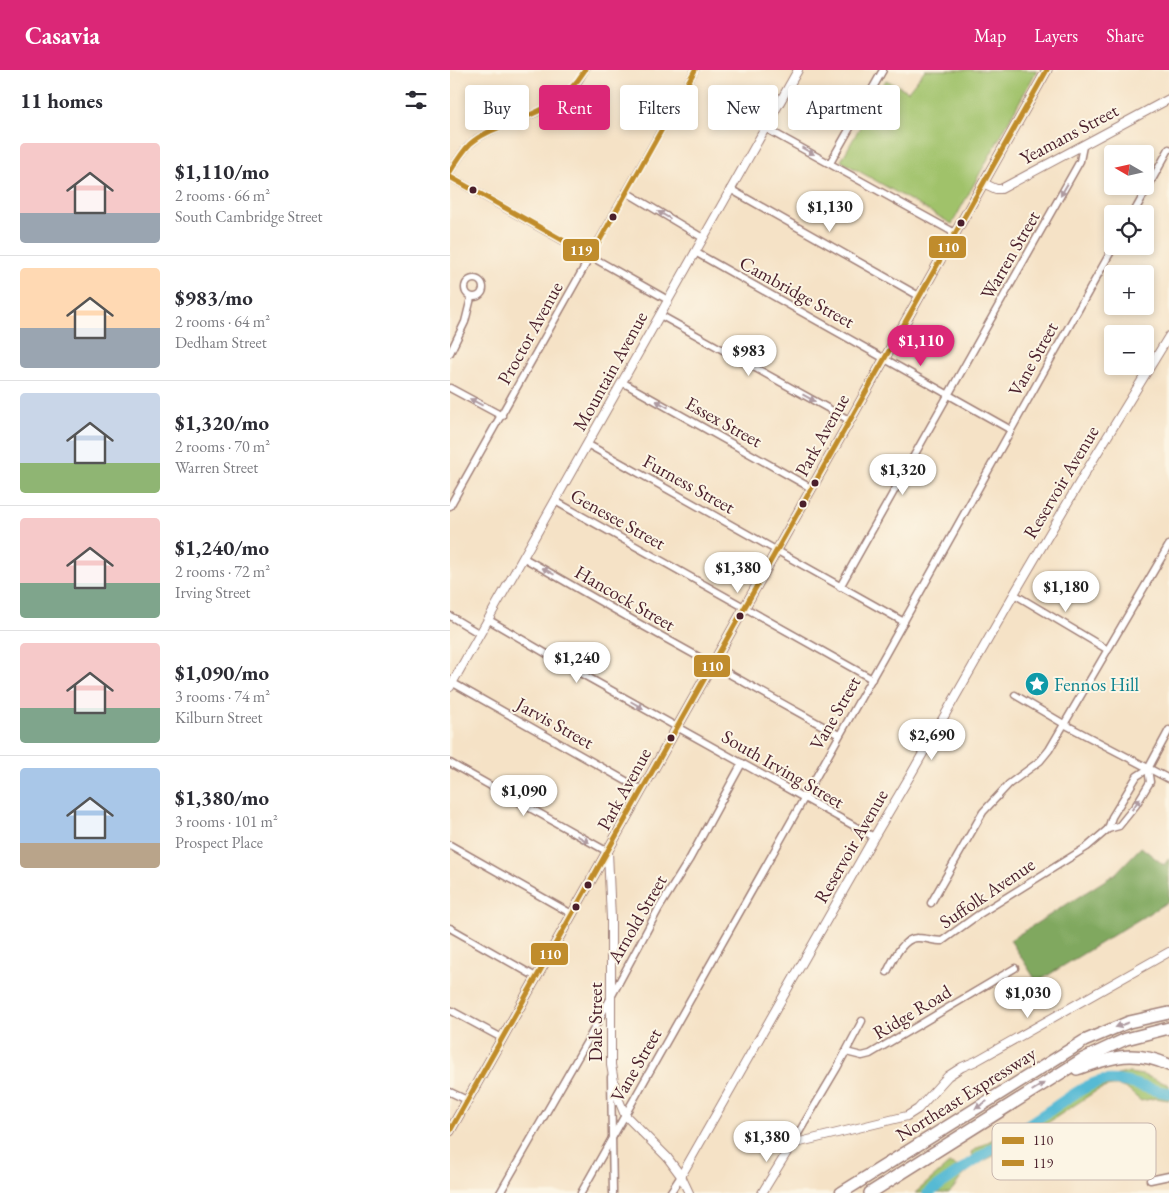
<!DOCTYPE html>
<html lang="en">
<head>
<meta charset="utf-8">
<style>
  :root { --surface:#fff; --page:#f7f7f7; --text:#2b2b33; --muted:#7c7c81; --line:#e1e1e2; --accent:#db2777 }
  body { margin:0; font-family:"EB Garamond",serif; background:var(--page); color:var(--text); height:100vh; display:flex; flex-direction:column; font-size:19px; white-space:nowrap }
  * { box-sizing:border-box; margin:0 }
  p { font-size:16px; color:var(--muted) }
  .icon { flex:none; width:28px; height:28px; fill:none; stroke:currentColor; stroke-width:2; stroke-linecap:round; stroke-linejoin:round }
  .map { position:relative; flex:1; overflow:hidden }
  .sheet { display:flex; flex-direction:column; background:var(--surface); width:450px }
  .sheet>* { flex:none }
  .banner { position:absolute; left:15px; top:15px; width:475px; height:45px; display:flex; gap:10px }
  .needle { width:32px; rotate:279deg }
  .controls { position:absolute; left:654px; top:75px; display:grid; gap:10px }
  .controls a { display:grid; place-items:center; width:50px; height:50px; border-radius:5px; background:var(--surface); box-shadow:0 2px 8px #0003; font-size:25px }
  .price { position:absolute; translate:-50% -42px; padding:0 11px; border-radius:18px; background:#fff; color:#222; font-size:16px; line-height:32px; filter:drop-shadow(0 1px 2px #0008) }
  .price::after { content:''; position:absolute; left:50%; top:30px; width:15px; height:11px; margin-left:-8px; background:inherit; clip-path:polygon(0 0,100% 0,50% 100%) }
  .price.on { background:var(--accent); color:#fff }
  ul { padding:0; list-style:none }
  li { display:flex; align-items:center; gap:15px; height:125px; padding:0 20px }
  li+li { border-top:1px solid var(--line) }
  li span { display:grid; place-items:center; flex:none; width:140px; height:100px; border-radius:5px; color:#555 }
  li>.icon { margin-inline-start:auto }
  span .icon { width:60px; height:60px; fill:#fffc; stroke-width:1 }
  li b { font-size:21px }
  h2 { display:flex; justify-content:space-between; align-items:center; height:60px; padding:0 20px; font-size:21px }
  .chip { padding:0 18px; border-radius:5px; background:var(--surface); box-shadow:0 2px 8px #0003; font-size:18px; line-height:45px }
  .chip.on { background:var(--accent); color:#fff }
  header { display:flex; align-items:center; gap:30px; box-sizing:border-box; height:70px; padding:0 25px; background:var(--accent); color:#fff }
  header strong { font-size:24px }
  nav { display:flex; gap:28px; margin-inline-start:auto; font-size:18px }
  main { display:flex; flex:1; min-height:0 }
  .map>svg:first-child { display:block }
</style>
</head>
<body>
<header>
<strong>Casavia</strong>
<nav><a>Map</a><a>Layers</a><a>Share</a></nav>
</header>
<main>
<section class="sheet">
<h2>11 homes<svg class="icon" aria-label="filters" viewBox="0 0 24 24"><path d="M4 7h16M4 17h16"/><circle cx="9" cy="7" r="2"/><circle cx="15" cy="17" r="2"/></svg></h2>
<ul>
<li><span style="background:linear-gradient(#f6c9c9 70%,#9aa5b1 0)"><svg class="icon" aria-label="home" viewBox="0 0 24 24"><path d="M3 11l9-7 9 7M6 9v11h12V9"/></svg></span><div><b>$1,110/mo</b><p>2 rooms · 66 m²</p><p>South Cambridge Street</p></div></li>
<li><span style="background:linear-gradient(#ffd9b3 60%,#9aa5b1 0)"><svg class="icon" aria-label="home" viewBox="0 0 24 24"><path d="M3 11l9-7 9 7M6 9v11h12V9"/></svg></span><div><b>$983/mo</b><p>2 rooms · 64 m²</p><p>Dedham Street</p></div></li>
<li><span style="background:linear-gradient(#c9d6e8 70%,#8fb573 0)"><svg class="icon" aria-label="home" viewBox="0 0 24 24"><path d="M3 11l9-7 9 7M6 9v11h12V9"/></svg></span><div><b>$1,320/mo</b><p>2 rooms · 70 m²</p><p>Warren Street</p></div></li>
<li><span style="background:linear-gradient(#f6c9c9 65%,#7fa58c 0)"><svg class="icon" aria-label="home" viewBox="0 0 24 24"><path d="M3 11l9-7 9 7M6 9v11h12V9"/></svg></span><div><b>$1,240/mo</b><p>2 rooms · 72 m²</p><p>Irving Street</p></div></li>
<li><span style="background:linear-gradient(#f6c9c9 65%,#7fa58c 0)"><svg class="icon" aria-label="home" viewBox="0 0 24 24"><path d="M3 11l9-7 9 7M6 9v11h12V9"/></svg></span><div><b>$1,090/mo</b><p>3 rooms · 74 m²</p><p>Kilburn Street</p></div></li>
<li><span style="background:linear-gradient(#a9c7e8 75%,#b9a48a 0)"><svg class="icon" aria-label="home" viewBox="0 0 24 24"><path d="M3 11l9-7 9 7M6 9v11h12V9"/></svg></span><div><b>$1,380/mo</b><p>3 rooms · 101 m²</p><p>Prospect Place</p></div></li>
</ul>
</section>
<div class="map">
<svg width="719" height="1123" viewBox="0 0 719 1123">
  <rect width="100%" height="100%" fill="#fcf5e5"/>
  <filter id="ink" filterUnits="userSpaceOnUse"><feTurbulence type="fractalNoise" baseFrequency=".02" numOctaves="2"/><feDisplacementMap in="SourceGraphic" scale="10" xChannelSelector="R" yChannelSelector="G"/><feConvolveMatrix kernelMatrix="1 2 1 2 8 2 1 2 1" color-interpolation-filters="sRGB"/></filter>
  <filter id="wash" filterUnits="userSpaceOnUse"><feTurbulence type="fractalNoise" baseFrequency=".0096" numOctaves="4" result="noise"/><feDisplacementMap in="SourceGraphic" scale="20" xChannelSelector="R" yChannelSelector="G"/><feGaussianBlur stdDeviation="1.12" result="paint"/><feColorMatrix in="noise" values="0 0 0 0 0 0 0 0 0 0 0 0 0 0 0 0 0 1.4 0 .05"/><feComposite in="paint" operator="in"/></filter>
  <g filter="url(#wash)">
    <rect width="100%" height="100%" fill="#f5e2c6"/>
    <g fill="#a0c26b" stroke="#75704b">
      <polygon points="475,0 587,0 502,154 391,91 436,10 458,21"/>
      <path d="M679 1003 693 1005 719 1015V1030L706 1028 691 1031C687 1028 683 1024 678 1020 668 1013 657 1016 646 1021L558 1079C544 1086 526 1093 514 1105 508 1110 505 1118 499 1123H465L499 1094C504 1094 507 1097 512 1098 522 1100 523 1089 521 1082 540 1070 562 1060 582 1048 614 1028 641 1008 679 1003Z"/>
    </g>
    <polygon fill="#80a85f" stroke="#656445" points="691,777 714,795 719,788 719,831 587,912 560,870 665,804"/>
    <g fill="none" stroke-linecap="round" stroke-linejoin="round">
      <path stroke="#56bad4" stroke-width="11" d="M478 1123C519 1095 560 1066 602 1039 615 1030 636 1014 652 1011 673 1007 697 1020 719 1023"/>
    </g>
  </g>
  <g filter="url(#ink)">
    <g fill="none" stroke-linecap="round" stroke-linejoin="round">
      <g stroke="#a08078" stroke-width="9">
        <g id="minor">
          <polyline points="315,58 505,163"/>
          <polyline points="380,93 433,0"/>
          <path d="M0 102C6 92 12 82 20 74 30 65 42 60 54 55 90 41 115 36 135 0"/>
          <polyline points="0,107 218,230"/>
          <polyline points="280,119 469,226"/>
          <polyline points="176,122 253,168"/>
          <polyline points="683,144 719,79"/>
          <polyline points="245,182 561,360"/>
          <circle cx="24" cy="218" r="9"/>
          <polyline points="210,245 399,350"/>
          <polyline points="0,283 15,252 21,228"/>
          <polyline points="172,312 361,418"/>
          <polyline points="0,318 52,346"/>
          <polyline points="137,374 454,552"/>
          <polyline points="105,431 422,609"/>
          <polyline points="0,436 245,0"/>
          <polyline points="74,488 195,557 389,665"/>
          <polyline points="390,517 630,91 633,76"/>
          <polyline points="564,524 658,580"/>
          <polyline points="0,546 30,564"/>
          <polyline points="39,550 114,594 424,767"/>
          <polyline points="3,613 192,720"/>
          <polyline points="565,625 614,654 719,709"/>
          <polyline points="0,693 158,782"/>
          <polyline points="658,759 662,747 687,706 698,699 719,660"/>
          <polyline points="0,775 122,844"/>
          <polyline points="481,833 533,742 559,714 590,691 599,680 719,475"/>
          <polyline points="0,858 86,907"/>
          <path d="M437 902C443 890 453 867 468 868 476 868 484 871 492 871L528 845 637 777 658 759 669 756 686 735 700 712 698 699"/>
          <polyline points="0,940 52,968"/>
          <polyline points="396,982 412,986 420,984 565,898"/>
          <polyline points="161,1007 163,1123"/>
          <polyline points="0,1022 17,1030"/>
          <polyline points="342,1074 387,998 412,951"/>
          <polyline points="700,1110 719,1106"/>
          <polyline points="50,1123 139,968 208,840 239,790 292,693"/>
          <polyline points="131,1123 435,585 664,176"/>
          <polyline points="220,1123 231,1106"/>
        </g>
      </g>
      <g stroke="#a08078" stroke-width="10">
        <g id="tertiary">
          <polyline points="533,113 546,119 551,119 719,29"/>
          <polyline points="0,617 348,0"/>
          <polyline points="158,782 161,849 161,995 166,1023 175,1045 217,1087 231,1106 239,1123"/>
          <polyline points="231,1106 424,767 460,706 564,524 635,403 719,266"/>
          <polyline points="312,1123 342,1074 457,1046 468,1039 498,1006 512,997 526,991 719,882"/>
        </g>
      </g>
      <g stroke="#a08078" stroke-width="11">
        <polyline id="secondary" points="0,1061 597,0"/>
      </g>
      <g stroke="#a08078" stroke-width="14">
        <g id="motorway">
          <path d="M627 999C662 987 683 979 719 995"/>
          <polyline points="391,1123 634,971 679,952 719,943"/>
          <polyline points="420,1123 633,989 676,969 719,958"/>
        </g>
      </g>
      <use href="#minor" stroke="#fff" stroke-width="6"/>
      <use href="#tertiary" stroke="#fff" stroke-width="8"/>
      <use href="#secondary" stroke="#fff" stroke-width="9"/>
      <use href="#motorway" stroke="#fff" stroke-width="11"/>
      <g stroke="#fcf5e5" stroke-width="9">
        <polyline id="bus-1" points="0,1061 597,0"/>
      </g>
      <g stroke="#fcf5e5" stroke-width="9">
        <g id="bus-2">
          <path d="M0 102C6 92 12 82 20 74 31 64 45 59 58 54 93 40 114 33 135 0"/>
          <polyline points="0,107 141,186 245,0"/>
        </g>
      </g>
      <use href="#bus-1" stroke="#c08c2c" stroke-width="5"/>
      <use href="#bus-2" stroke="#c08c2c" stroke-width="5"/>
    </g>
    <defs><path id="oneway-solid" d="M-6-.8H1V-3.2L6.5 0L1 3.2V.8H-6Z" transform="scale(1.25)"/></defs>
    <g fill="#ae9aa0">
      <use href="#oneway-solid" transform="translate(358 81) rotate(29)"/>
      <use href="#oneway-solid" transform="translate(614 120) rotate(120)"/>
      <use href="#oneway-solid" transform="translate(214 145) rotate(-150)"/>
      <use href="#oneway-solid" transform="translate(359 328) rotate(29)"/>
      <use href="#oneway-solid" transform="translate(26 332) rotate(-152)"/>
      <use href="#oneway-solid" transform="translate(212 334) rotate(-151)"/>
      <use href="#oneway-solid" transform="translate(98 501) rotate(-150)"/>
      <use href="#oneway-solid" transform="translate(187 635) rotate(30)"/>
      <use href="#oneway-solid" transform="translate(686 734) rotate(-55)"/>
      <use href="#oneway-solid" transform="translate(133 769) rotate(30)"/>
      <use href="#oneway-solid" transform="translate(672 955) rotate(160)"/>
      <use href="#oneway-solid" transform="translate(588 1017) rotate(-32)"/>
      <use href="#oneway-solid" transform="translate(531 1035) rotate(148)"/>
    </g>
  </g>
  <defs>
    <g id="sight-disc" transform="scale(1.25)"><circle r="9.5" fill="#0f9aa8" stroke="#fcf5e5"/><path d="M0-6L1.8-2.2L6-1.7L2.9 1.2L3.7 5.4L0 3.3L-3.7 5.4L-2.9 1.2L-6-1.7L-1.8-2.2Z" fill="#fff"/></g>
  </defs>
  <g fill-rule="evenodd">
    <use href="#sight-disc" x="587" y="614"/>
  </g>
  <g fill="#4a1f2b" stroke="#fcf5e5" stroke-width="2">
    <circle cx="23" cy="120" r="4.5"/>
    <circle cx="163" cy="147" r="4.5"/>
    <circle cx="511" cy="153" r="4.5"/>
    <circle cx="365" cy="413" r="4.5"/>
    <circle cx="353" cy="434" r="4.5"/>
    <circle cx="290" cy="546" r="4.5"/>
    <circle cx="221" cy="668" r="4.5"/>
    <circle cx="138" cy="815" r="4.5"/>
    <circle cx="126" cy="837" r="4.5"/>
  </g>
  <g text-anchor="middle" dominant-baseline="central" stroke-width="4" stroke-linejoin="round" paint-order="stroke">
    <g font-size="19" fill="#4a1f2b" stroke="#fcf5e5">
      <text transform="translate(619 64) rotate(-28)">Yeamans Street</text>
      <text transform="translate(560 185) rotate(-60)">Warren Street</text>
      <text transform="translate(347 222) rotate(29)">Cambridge Street</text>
      <text transform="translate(80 263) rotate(-61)">Proctor Avenue</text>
      <text transform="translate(583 289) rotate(-61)">Vane Street</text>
      <text transform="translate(160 301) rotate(-61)">Mountain Avenue</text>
      <text transform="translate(274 352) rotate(29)">Essex Street</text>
      <text transform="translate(372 365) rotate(-61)">Park Avenue</text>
      <text transform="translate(611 412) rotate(-59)">Reservoir Avenue</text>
      <text transform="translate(239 414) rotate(29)">Furness Street</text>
      <text transform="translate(168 449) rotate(29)">Genesee Street</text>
      <text transform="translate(175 528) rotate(30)">Hancock Street</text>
      <text transform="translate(385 643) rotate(-60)">Vane Street</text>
      <text transform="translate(105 653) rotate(29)">Jarvis Street</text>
      <text transform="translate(333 699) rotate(30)">South Irving Street</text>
      <text transform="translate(174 719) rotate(-61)">Park Avenue</text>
      <text transform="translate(401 776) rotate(-60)">Reservoir Avenue</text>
      <text transform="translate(537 823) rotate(-34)">Suffolk Avenue</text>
      <text transform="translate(187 849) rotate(-60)">Arnold Street</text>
      <text transform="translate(462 942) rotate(-31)">Ridge Road</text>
      <text transform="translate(145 952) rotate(-90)">Dale Street</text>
      <text transform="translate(186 995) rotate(-60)">Vane Street</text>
      <text transform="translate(516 1024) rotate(-32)">Northeast Expressway</text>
    </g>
    <g font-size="19" fill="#0d838f" stroke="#fcf5e5" text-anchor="start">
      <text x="604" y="614">Fennos Hill</text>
    </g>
  </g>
  <rect x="542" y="1053" width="164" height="57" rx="8" fill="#fcf5e5" stroke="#c7b5ad" stroke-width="1"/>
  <rect x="552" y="1067" width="22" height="7" fill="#c08c2c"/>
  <rect x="552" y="1090" width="22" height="6" fill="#c08c2c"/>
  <g font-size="14" fill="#4a1f2b">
    <text x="583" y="1075">110</text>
    <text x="583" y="1098">119</text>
  </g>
  <g stroke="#fcf5e5" stroke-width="2">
    <rect x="478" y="165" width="39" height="24" rx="5" fill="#c08c2c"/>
    <rect x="112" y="168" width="38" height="24" rx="5" fill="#c08c2c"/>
    <rect x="243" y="584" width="38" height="24" rx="5" fill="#c08c2c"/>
    <rect x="80" y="872" width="39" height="24" rx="5" fill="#c08c2c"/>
  </g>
  <g font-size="14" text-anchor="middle" font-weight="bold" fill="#fff">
    <text x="498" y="182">110</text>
    <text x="131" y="185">119</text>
    <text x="262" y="601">110</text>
    <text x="100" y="889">110</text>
  </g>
</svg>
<div class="controls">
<a><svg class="needle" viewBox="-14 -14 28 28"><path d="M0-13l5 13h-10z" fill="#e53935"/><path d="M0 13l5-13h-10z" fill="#7c7c81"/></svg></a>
<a><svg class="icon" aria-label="locate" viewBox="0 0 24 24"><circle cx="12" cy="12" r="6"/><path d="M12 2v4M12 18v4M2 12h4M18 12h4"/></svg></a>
<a>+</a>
<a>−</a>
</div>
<b class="price" style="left:380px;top:163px">$1,130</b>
<b class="price on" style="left:471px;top:297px">$1,110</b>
<b class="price" style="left:299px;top:307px">$983</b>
<b class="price" style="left:453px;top:426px">$1,320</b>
<b class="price" style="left:288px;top:524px">$1,380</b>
<b class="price" style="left:616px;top:543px">$1,180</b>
<b class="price" style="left:127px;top:614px">$1,240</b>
<b class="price" style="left:482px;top:691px">$2,690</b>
<b class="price" style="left:74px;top:747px">$1,090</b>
<b class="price" style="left:578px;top:949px">$1,030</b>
<b class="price" style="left:317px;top:1093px">$1,380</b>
<div class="banner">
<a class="chip">Buy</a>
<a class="chip on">Rent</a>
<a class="chip">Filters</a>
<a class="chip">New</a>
<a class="chip">Apartment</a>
</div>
</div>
</main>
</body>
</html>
